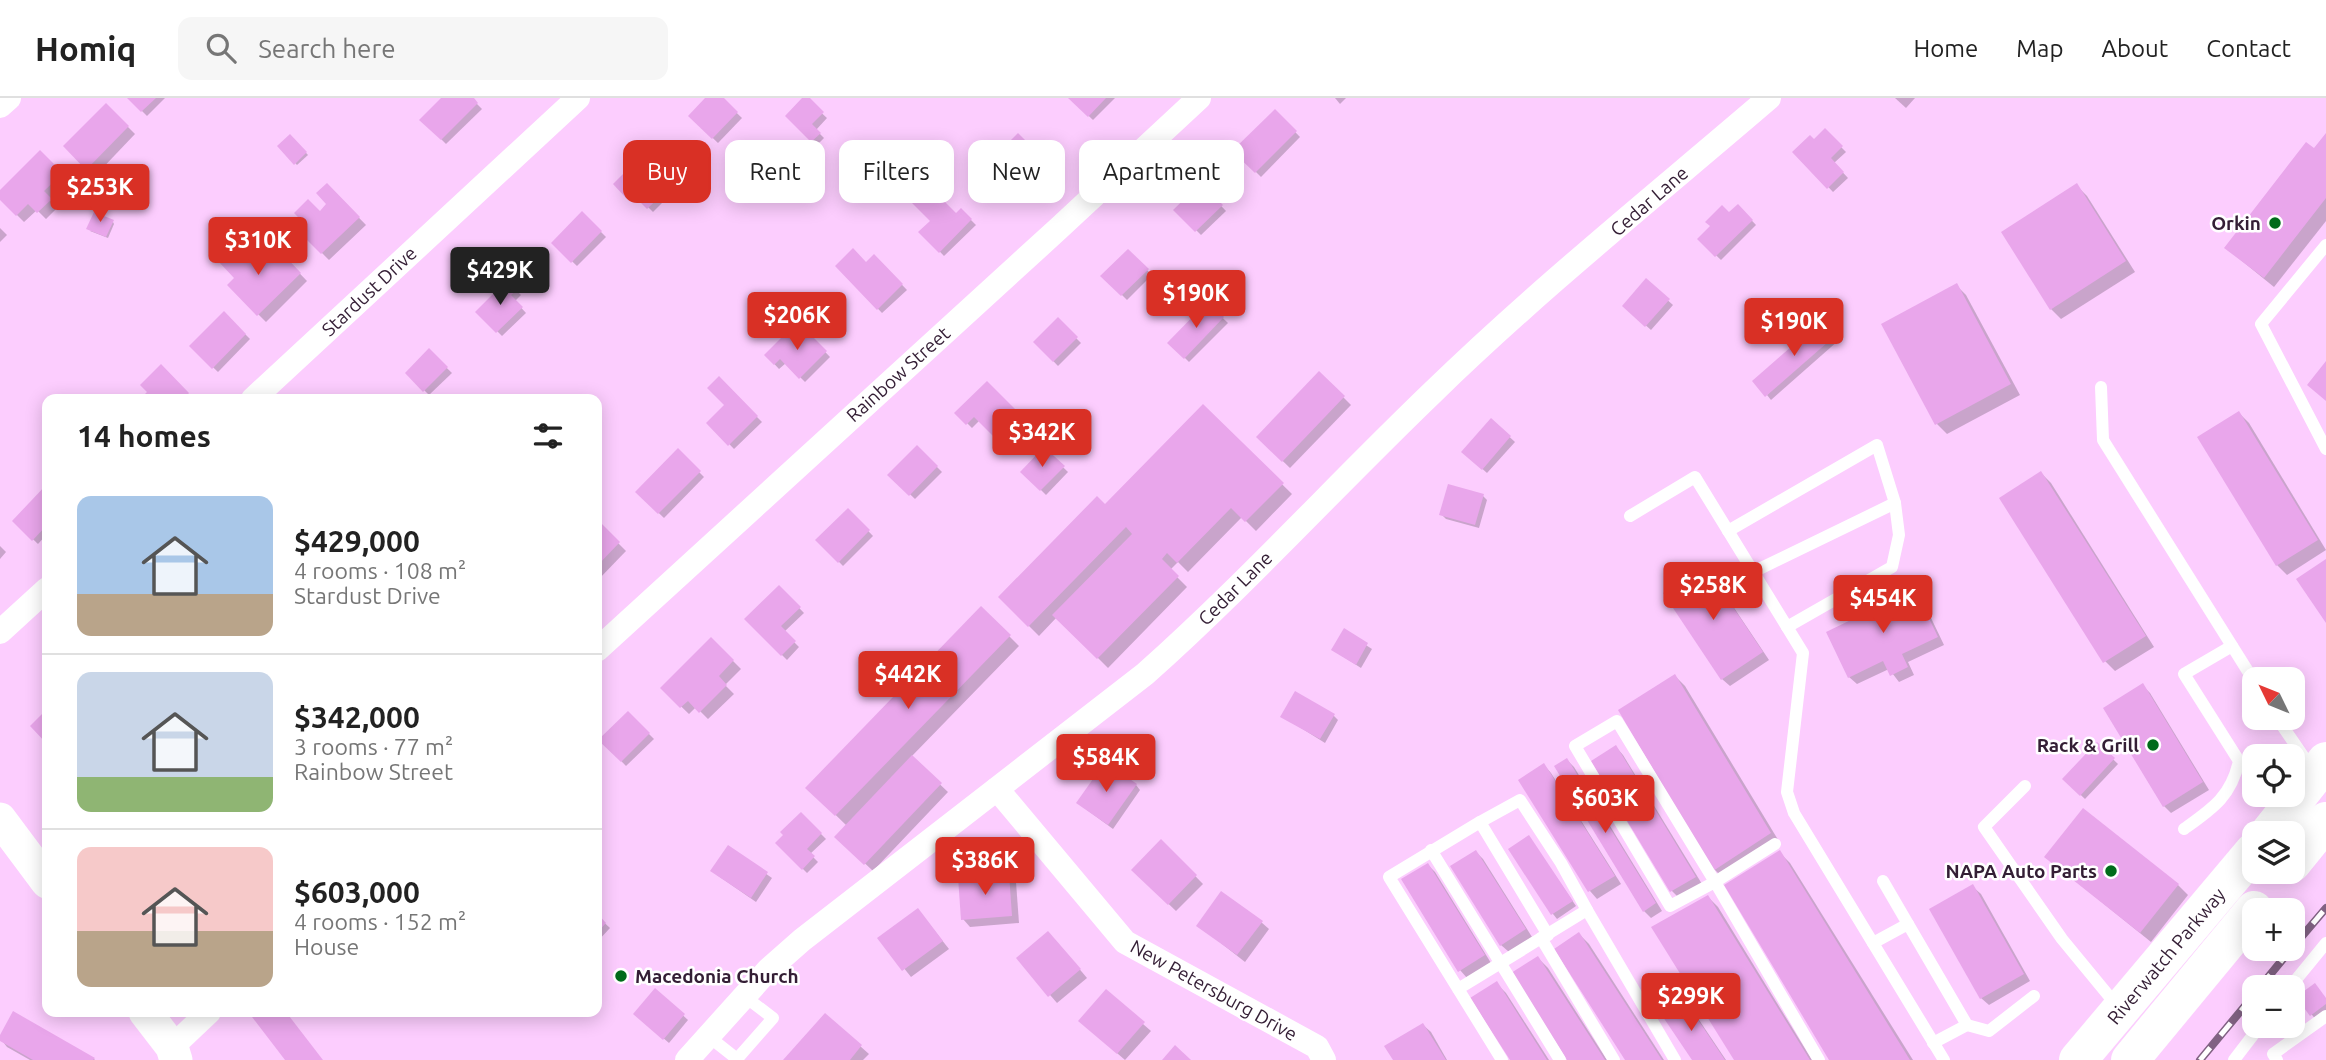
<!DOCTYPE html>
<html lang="en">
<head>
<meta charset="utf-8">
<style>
  :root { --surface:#fff; --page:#f6f6f6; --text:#222; --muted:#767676; --line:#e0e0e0; --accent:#d93025 }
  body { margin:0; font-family:Ubuntu,sans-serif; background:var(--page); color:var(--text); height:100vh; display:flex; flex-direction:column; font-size:26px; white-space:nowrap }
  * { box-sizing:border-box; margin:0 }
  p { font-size:23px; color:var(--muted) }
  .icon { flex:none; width:38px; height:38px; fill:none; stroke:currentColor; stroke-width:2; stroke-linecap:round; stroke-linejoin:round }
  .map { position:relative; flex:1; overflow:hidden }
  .drawer { position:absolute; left:42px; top:296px; width:560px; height:623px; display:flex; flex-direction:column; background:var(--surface); border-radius:14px; box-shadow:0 4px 18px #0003 }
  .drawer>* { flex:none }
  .hud { position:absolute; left:623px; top:42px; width:665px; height:63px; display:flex; gap:14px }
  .needle { width:46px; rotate:313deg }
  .buttons { position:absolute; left:2242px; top:569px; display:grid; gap:14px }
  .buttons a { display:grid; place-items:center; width:63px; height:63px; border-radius:14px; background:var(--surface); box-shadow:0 4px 18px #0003; font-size:35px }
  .price { position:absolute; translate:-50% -60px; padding:0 16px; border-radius:7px; background:var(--accent); color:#fff; font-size:23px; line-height:46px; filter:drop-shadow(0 2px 4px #0008) }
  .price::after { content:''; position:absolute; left:50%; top:42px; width:21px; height:16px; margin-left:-10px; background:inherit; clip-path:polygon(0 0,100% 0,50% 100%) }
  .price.active { background:#222; color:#fff }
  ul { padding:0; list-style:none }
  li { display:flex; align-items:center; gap:21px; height:175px; padding:0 35px }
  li+li { border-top:2px solid var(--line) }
  li span { display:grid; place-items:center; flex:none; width:196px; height:140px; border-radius:14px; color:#555 }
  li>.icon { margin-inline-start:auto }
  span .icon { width:84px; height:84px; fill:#fffc; stroke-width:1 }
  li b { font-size:30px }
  h2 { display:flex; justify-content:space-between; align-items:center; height:84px; padding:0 35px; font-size:30px }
  .tag { padding:0 24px; border-radius:14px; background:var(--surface); box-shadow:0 4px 18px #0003; font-size:24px; line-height:63px }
  .tag.active { background:var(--accent); color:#fff }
  header { display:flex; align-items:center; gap:42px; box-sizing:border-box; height:98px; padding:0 35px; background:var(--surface); border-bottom:2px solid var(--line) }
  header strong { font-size:33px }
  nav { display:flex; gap:38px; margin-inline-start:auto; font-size:24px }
  .search { width:490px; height:63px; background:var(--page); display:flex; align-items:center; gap:18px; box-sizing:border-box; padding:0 24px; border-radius:14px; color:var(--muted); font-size:26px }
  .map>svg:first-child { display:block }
</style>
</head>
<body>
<header>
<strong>Homiq</strong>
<div class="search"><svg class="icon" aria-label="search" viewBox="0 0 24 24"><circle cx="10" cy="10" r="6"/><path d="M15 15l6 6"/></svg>Search here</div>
<nav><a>Home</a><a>Map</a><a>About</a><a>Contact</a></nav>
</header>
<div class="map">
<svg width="2326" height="962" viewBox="0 0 2326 962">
  <rect width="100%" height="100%" fill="#fccdfe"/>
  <g fill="#0003">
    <polygon points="129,0 165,0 147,18"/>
    <polygon points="443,0 471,0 482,11 446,46 422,22"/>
    <polygon points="707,0 721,0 742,20 718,45 690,18"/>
    <polygon points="805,0 827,20 816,32 824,40 817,47 787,18"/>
    <polygon points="1070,0 1115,0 1093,22"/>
    <polygon points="1335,0 1346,0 1340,6"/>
    <polygon points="1895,0 1915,0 1906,10"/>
    <polygon points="106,7 135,36 95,78 65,48"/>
    <polygon points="1275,13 1300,39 1261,79 1235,53"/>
    <polygon points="1825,33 1846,54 1834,65 1848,80 1833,94 1795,54 1814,43"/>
    <polygon points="290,38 308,57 297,67 279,48"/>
    <polygon points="1018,38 1041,61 1016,87 993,63"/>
    <polygon points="2326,38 2326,123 2274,189 2226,150"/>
    <polygon points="40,55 69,83 50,102 58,109 46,121 37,112 24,124 0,100 0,95"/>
    <polygon points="645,56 678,89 653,114 637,98 632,103 615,86"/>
    <polygon points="327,87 366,127 329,162 301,134 329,106"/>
    <polygon points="1201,87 1226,113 1201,137 1176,112"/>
    <polygon points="2077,88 2087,98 2135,174 2061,221 2051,211"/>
    <polygon points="1738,108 1756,127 1721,162 1699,141"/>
    <polygon points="961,112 976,127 944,158 921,134 956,117"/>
    <polygon points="582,115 606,139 577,168 553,145"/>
    <polygon points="113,124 114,126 108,140 90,133"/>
    <polygon points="0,130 7,137 0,144"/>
    <polygon points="1128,153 1152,177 1127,202 1103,178"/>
    <polygon points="279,154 307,183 266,224 229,187 262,170"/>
    <polygon points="874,158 907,192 882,215 837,168 866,166"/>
    <polygon points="1646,183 1673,207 1651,232 1624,208"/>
    <polygon points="508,184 521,197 515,203 526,215 502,238 478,214"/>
    <polygon points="1956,187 1966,197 2020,297 1947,336 1937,326"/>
    <polygon points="1208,206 1228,225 1189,264 1170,245"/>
    <polygon points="224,215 250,241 218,274 191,248"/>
    <polygon points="1058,222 1081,245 1058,268 1035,244"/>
    <polygon points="1827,228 1839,242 1771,302 1767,297"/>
    <polygon points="806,234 830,259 805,284 786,265 779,271 766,257 800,240"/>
    <polygon points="429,253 452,275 429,297 407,275"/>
    <polygon points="1319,275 1351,307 1290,370 1258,339"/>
    <polygon points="719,281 762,324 734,351 709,325 727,307"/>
    <polygon points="987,285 1020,319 1012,327 1019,334 1005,348 980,322 972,330 957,315"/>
    <polygon points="1203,309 1292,396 1256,433 1242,419 1188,474 1178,464 1170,472 1187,489 1108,570 1057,519 1039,538 1000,499 1105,409"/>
    <polygon points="2239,315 2249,325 2326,452 2287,477 2277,467"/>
    <polygon points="1491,322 1515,344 1487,375 1468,358"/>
    <polygon points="917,349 942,374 915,401 890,377"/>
    <polygon points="1045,352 1068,374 1046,397 1023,374"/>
    <polygon points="678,353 704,379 664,420 637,394"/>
    <polygon points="2041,375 2051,385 2154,549 2115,573 2105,563"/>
    <polygon points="47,388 47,436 38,446 14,423"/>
    <polygon points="1483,398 1487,402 1479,430 1446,421 1441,416"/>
    <polygon points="848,412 873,438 843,468 818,442"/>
    <polygon points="601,428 626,453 597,483 597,432"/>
    <polygon points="0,448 6,454 0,461"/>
    <polygon points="1705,470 1712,477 1769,562 1730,588 1722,581"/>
    <polygon points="779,489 804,515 784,534 799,549 787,562 746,521"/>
    <polygon points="1915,493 1922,501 1944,547 1908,564 1914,577 1899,584 1889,571 1857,586 1849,579"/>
    <polygon points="981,510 1019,548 911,659 948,694 873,773 837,739 847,728 808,690"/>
    <polygon points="1344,533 1372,551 1361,570 1333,552"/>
    <polygon points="711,541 741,571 725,587 734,596 708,621 696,609 689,616 662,590"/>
    <polygon points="1675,578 1685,588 1780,745 1725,782 1715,772"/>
    <polygon points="2143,588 2150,595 2209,692 2171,715 2164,708"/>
    <polygon points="628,615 654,641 626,668 601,642"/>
    <polygon points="1333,617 1338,622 1325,645 1282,618"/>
    <polygon points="2097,646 2118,666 2085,701 2064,681"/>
    <polygon points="1616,649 1623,657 1702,786 1679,800 1671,792"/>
    <polygon points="1567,662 1574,669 1662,813 1651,820 1644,813"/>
    <polygon points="1544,667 1551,675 1621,786 1597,801 1590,793 1520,682"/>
    <polygon points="1136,687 1140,692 1113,731 1083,709"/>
    <polygon points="801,716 826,741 810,756 818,764 807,775 777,745"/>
    <polygon points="1529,739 1576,808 1557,821 1553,816"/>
    <polygon points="1161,743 1203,786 1176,813 1133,772"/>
    <polygon points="728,749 772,780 756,804 717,777"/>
    <polygon points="1476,754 1483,761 1532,839 1509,854 1501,847"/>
    <polygon points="1780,755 1790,765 1913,962 1831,962"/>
    <polygon points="2046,759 2178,787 2188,797 2151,844"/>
    <polygon points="1428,767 1435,774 1491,865 1467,880 1460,872"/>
    <polygon points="1008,777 1016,784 1019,825 970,829 963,821"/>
    <polygon points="1973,789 1981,796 2030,883 1989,907 1981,900"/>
    <polygon points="1708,799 1718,809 1812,962 1736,962"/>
    <polygon points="918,812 949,851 911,879 880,840"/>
    <polygon points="597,818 610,830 597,844"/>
    <polygon points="1261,824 1269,831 1245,864 1198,827"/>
    <polygon points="1579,836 1589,846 1664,962 1627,962"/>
    <polygon points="1055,842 1087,880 1057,905 1018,860"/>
    <polygon points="1538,860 1548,870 1607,962 1569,962"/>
    <polygon points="1496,885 1506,895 1549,962 1512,962"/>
    <polygon points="655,892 688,922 669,945 640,920"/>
    <polygon points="2299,900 2326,901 2326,914 2316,922"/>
    <polygon points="1683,903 1691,910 1726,962 1694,962"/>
    <polygon points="825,917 869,956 863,962 786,962"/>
    <polygon points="1143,926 1151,933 1125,962 1088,930"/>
    <polygon points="1423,927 1431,934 1447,962 1395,962"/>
    <polygon points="0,940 94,961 95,962 30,962 7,949"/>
  </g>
  <g fill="#e9a6eb">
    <polygon points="127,0 156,0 141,14"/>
    <polygon points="441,0 474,0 478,5 441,42 419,22"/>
    <polygon points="705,0 724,0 738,14 712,41 688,18"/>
    <polygon points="802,0 810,0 824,14 812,26 821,35 811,44 785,18"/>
    <polygon points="1068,0 1106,0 1088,19"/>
    <polygon points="106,5 129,28 86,72 63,48"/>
    <polygon points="1275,11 1297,33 1255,75 1232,53"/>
    <polygon points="1825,30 1843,48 1831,60 1844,74 1827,91 1792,54 1810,37 1814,41"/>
    <polygon points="1018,35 1038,55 1010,83 990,63"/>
    <polygon points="2326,35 2326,100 2264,180 2224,150 2306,44 2314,50"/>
    <polygon points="290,36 307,54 294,67 277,48"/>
    <polygon points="40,52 63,75 44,93 52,101 37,115 28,106 16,118 0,102 0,92"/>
    <polygon points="645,54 675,84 647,111 631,95 626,100 613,86"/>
    <polygon points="327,85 360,119 321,156 299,134 306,127 294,115 308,101 320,113 326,106 316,95"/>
    <polygon points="926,85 956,115 961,110 972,121 939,155 918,134 930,123 909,102"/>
    <polygon points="1201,85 1223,107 1195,134 1173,112"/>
    <polygon points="2077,85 2126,163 2050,212 2001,134"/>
    <polygon points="1738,106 1753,122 1715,159 1697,141 1710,128 1705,124 1722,107 1729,114"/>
    <polygon points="582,113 602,133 571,165 551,145"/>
    <polygon points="94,114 114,122 106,139 86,131"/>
    <polygon points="238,144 262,168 279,152 301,175 257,218 227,187 234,180 218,163"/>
    <polygon points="853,150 866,164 874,156 903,186 877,212 835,168"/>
    <polygon points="1128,151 1149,171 1121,198 1100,178"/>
    <polygon points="1646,180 1670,201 1645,229 1622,208"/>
    <polygon points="508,181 518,191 511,197 523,209 496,235 475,214"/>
    <polygon points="1957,185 2011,286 1935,327 1881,226"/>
    <polygon points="1208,203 1224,219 1184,261 1167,245"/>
    <polygon points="224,213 246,236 212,271 189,248"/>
    <polygon points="1058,219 1078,239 1053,264 1033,244"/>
    <polygon points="1823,221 1836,237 1765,299 1752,283"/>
    <polygon points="792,229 800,238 806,232 827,253 799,281 780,261 774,267 764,257"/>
    <polygon points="429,250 448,269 423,294 405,275"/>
    <polygon points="2326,263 2326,303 2307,287"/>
    <polygon points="161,266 189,295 184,301 140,301 147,294 140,287"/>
    <polygon points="1319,273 1345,298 1282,364 1256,339"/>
    <polygon points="719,278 758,318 728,348 706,325 724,307 707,290"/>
    <polygon points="987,283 1017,313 1009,321 1016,329 1000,345 974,319 966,327 954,315"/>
    <polygon points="1203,306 1284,385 1245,424 1231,410 1177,465 1167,455 1162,461 1179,478 1097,561 1052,517 1132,436 1126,429 1028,529 998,499 1097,398 1105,406"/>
    <polygon points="2239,313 2318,442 2276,468 2197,339"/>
    <polygon points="1491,320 1511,338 1482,372 1461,354"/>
    <polygon points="917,347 938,368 909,398 887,377"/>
    <polygon points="1044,349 1065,368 1040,393 1020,374"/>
    <polygon points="678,350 701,373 658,416 635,394"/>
    <polygon points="2041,373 2146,538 2103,565 1999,400"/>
    <polygon points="47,386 47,427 32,443 12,423"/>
    <polygon points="1448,386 1484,396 1475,427 1439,417"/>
    <polygon points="848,410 870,432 838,465 815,442"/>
    <polygon points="601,425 620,444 597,468 597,430"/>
    <polygon points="2326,461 2326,525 2296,481"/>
    <polygon points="1705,467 1763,554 1721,582 1663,495"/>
    <polygon points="779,487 801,509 781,528 796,543 781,558 744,521"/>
    <polygon points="1915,491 1938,539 1902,556 1908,569 1890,578 1883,563 1848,580 1826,534"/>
    <polygon points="981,508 1011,537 835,718 805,690"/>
    <polygon points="1344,530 1368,545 1356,567 1331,552"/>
    <polygon points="711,539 734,562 719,578 727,587 699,615 688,603 680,610 660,590"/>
    <polygon points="1675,576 1771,735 1713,773 1618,612"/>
    <polygon points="2143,585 2203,684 2163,709 2103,610"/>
    <polygon points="1295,593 1335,616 1320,641 1280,619"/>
    <polygon points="47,611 47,646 30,628"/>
    <polygon points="628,613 650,635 621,664 598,642"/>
    <polygon points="2097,644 2115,660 2080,698 2062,681"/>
    <polygon points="1616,647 1696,779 1670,794 1591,663"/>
    <polygon points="912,657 942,685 864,767 834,739"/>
    <polygon points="1567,660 1656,805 1643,814 1554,668"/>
    <polygon points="1105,664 1137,686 1108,727 1076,705"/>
    <polygon points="1544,665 1615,778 1588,794 1518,682"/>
    <polygon points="2083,710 2179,786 2140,835 2044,759"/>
    <polygon points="801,714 822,735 807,751 815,758 802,772 775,745 783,737 780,734"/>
    <polygon points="1529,737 1573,803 1551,817 1508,751"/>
    <polygon points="1161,741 1197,777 1168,807 1131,772"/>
    <polygon points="728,747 768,774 751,800 710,773"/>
    <polygon points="1476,752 1526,831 1500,848 1450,768"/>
    <polygon points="1780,752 1910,962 1829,962 1724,787"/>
    <polygon points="1428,765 1485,857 1458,874 1401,781"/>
    <polygon points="1009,775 1012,818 961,822 958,779"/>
    <polygon points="1973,786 2024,876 1980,901 1929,811"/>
    <polygon points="1221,793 1263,823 1237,857 1196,828"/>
    <polygon points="1708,797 1810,962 1734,962 1651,829"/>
    <polygon points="918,810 943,843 902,873 877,840"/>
    <polygon points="597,815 606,825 597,835"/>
    <polygon points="1048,833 1081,871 1048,899 1016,860"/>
    <polygon points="1579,834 1662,962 1625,962 1554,851"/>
    <polygon points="1538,858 1605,962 1567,962 1511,875"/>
    <polygon points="1497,883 1547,962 1510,962 1470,900"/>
    <polygon points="2315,885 2326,900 2326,906 2310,918 2296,899"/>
    <polygon points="655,890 685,916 663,942 633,916"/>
    <polygon points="1106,891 1145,924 1117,956 1078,923"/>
    <polygon points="1684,901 1725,962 1692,962 1661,916"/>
    <polygon points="13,913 95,960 93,962 33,962 0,943 0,937"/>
    <polygon points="251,914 286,914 323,962 285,962 249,915"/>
    <polygon points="825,915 862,947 850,962 783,962"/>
    <polygon points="1423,925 1446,962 1393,962 1384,948"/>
    <polygon points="1175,947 1191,962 1162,962"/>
  </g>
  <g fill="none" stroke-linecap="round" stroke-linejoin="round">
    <g stroke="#fff" stroke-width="12">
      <polyline points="2326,147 2261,226 2326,351"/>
      <polyline points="2101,289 2103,342 2254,583"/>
      <polyline points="1630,418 1695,379 1803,555 1787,694 1794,715 1944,962"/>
      <polyline points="1728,433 1877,347 1895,405"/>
      <polyline points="1753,474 1895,405 1899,437 1892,469 1787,529"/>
      <polyline points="2277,620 2312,671"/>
      <polyline points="2025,688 1984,729 2062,841 2118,909"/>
      <polyline points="1480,724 1548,837"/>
      <path d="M2184 731C2212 711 2231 699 2239 663L2184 576 2232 548"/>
      <polyline points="1775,746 1715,784 1670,808 1575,648 1617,623 1715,784 1819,962"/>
      <polyline points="1431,752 1560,962"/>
      <polyline points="1883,783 1908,826"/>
      <polyline points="1587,812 1675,962"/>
      <polyline points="1541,840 1614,962"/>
      <polyline points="1873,845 1908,826 1967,927 1989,933 2034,898"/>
      <polyline points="2290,889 2326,845"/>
      <polyline points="1458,891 1587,812 1561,765 1520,702 1480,724 1389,779 1502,962"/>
      <polyline points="708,938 737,961 773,920 744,898"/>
      <polyline points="1933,945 1967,927"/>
      <polyline points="2234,962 2260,928"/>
      <polyline points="2277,962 2273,956 2326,918"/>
    </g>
    <g stroke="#fff" stroke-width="24">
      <polyline points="0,8 9,0"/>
      <polyline points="253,301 578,0"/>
      <polyline points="0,534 47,491"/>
      <polyline points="597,552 1058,131 1199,0"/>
      <polyline points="997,691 1125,844 1317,949 1324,962"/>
      <polyline points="172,949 209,914"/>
      <path d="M687 962 768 872 802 842 1145 576C1245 487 1336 387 1433 294 1540 190 1656 97 1769 0"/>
    </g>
    <g stroke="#fff" stroke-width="33">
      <polyline points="0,721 47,784"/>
      <polyline points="145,914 172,949 176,962"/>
    </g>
    <g stroke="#fff" stroke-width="38">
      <polyline points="2269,735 2326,663"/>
      <polyline points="2292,765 2326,723"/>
      <polyline points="2078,962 2254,753"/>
      <polyline points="2130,962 2254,812"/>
    </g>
    <g stroke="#816283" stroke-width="8">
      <g id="rail">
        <polyline points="2292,850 2326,810"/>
        <polyline points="2260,889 2292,850"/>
        <polyline points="2200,962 2254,897"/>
      </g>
    </g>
    <use href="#rail" stroke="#fff" stroke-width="5" stroke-dasharray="16" stroke-linecap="butt"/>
  </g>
  <g fill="#006b1a" stroke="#fff" stroke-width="2.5">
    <circle cx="2275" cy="125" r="7"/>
    <circle cx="2153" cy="647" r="7"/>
    <circle cx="2111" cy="773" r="7"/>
    <circle cx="621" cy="878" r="7"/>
  </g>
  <g text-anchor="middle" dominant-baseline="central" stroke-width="5" stroke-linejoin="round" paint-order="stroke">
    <g font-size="19" fill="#341e35" stroke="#fff">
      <text transform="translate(1649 103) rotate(-41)">Cedar Lane</text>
      <text transform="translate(369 193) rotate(-43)">Stardust Drive</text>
      <text transform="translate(898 276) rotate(-42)">Rainbow Street</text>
      <text transform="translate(1235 490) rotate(-45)">Cedar Lane</text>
      <text transform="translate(2166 858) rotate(-50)">Riverwatch Parkway</text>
      <text transform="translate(1214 892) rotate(29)">New Petersburg Drive</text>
    </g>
    <g font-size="19" font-weight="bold" fill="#341e35" stroke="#fff" text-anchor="end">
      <text x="2261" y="125">Orkin</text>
      <text x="2139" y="647">Rack &amp; Grill</text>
      <text x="2097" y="773">NAPA Auto Parts</text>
      <text x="635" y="878" text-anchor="start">Macedonia Church</text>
    </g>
  </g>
</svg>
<div class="buttons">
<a><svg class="needle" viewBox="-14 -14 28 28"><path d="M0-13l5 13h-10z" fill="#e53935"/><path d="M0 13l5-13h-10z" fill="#767676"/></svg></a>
<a><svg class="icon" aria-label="locate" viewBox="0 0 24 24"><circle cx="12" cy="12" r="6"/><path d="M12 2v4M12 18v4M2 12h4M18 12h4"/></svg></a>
<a><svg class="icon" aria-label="layers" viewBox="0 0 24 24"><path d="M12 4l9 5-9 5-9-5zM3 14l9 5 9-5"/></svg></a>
<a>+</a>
<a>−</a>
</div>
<b class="price" style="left:100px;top:126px">$253K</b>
<b class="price" style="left:258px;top:179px">$310K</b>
<b class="price active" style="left:500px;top:209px">$429K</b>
<b class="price" style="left:1196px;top:232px">$190K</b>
<b class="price" style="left:797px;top:254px">$206K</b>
<b class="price" style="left:1794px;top:260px">$190K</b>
<b class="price" style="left:1042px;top:371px">$342K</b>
<b class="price" style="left:1713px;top:524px">$258K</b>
<b class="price" style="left:1883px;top:537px">$454K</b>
<b class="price" style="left:908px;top:613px">$442K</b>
<b class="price" style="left:1106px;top:696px">$584K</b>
<b class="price" style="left:1605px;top:737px">$603K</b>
<b class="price" style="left:985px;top:799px">$386K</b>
<b class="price" style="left:1691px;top:935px">$299K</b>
<div class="hud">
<a class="tag active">Buy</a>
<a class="tag">Rent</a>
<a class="tag">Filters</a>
<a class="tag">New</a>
<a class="tag">Apartment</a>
</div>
<section class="drawer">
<h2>14 homes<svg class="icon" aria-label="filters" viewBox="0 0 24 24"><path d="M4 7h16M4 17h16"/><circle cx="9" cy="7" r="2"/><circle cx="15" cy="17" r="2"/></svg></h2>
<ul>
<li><span style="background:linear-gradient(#a9c7e8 70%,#b9a48a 0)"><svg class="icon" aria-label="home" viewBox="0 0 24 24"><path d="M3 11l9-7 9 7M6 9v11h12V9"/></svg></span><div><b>$429,000</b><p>4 rooms · 108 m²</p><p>Stardust Drive</p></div></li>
<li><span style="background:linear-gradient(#c9d6e8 75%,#8fb573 0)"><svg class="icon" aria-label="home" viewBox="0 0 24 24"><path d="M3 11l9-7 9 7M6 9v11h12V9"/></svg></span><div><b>$342,000</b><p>3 rooms · 77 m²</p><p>Rainbow Street</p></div></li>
<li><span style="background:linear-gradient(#f6c9c9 60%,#b9a48a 0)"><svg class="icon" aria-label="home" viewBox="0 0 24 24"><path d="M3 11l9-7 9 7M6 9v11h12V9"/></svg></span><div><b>$603,000</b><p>4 rooms · 152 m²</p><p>House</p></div></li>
</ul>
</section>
</div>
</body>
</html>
